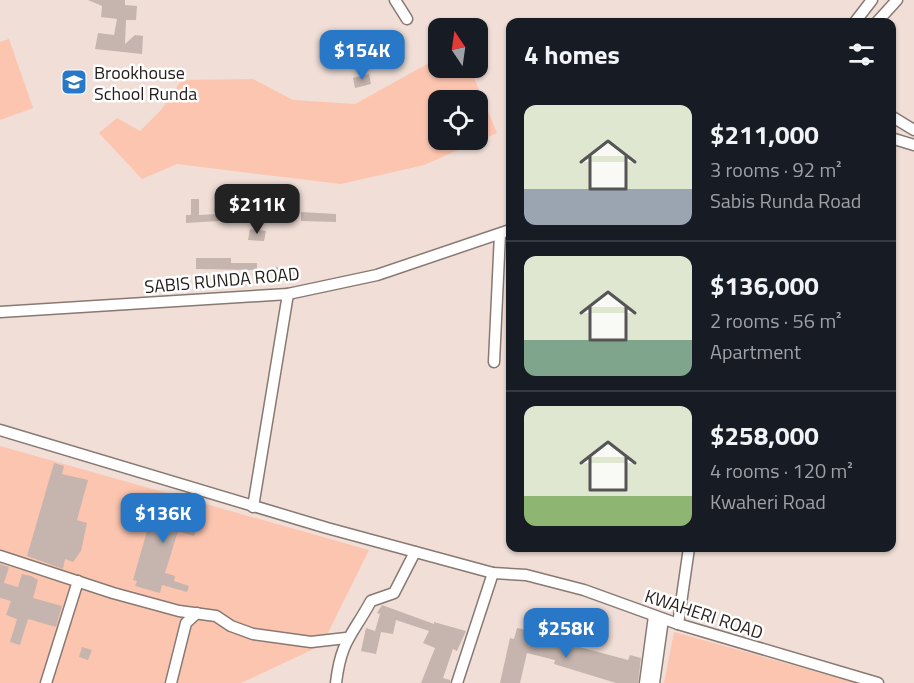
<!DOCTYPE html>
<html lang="en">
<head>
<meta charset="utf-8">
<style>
  :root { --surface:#171b24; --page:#20242c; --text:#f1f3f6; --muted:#9ea1a6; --line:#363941; --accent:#2977c7 }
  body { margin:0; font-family:"Titillium Web",sans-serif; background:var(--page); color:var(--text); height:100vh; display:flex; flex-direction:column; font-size:22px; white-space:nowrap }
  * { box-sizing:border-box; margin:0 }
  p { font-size:20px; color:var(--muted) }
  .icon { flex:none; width:33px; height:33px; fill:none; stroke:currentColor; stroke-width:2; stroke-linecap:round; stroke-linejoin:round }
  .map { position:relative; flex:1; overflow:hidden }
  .drawer { position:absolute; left:506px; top:18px; width:390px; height:534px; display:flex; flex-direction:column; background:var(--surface); border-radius:12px; box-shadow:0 2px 4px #0004 }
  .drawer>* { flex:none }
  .needle { width:39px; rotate:347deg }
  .controls { position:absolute; left:428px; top:18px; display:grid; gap:12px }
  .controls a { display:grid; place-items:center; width:60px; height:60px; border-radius:12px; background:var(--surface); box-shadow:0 2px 4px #0004; font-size:30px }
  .price { position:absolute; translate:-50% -51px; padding:0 14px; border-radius:12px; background:var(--accent); color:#fff; font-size:20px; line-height:39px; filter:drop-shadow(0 2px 3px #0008) }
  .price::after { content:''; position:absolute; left:50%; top:36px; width:18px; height:14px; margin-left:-9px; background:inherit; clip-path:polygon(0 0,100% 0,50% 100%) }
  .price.selected { background:#222; color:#fff }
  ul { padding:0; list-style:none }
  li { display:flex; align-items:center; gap:18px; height:150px; padding:0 18px }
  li+li { border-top:2px solid var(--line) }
  li span { display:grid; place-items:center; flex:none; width:168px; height:120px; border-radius:12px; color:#555 }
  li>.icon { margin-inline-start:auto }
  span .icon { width:72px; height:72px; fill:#fffc; stroke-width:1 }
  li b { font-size:26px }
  h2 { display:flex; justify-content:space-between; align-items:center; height:72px; padding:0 18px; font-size:26px }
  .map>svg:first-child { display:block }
</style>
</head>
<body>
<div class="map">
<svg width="914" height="683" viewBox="0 0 914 683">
  <rect width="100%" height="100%" fill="#f0ded7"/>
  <g fill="#fcc5af" fill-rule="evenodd">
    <polygon points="9,39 33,108 0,120 0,42"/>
    <path d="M438 58V68H470L497 133 424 165 341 184 177 164 142 179 99 133 117 118 140 131 161 110 182 80 253 79 293 100 355 104ZM477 100V140H438V100Z"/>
    <polygon points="0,446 369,550 322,645 241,683 0,683"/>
    <polygon points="674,632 857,683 664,683"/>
  </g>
  <g fill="#c6b5ae">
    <polygon points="88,0 125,0 125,5 137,6 136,20 126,20 125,44 135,35 143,36 142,54 95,49 98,33 114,35 117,19 101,17 102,6"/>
    <polygon points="369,74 371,84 355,88 353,78"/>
    <polygon points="191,199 199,199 199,215 218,214 219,221 186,223 186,215 191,215"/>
    <polygon points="301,212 336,214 336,222 301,221"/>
    <polygon points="250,229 266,231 264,241 248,240"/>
    <polygon points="196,258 231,258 231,263 257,263 257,270 196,269"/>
    <polygon points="276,267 295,270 294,278 275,275"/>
    <polygon points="54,463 64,466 62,474 88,480 77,520 87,523 81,551 73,562 65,559 63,569 27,556"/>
    <polygon points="157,496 190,505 188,513 200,517 194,536 178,531 165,573 175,576 174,581 189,586 187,592 162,585 160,593 135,586 137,581 133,580"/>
    <polygon points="0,564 9,567 4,583 18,587 22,574 31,576 38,580 33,598 62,606 56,627 28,619 20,645 10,642 17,619 6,615 11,601 0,598"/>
    <polygon points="382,605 434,624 434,622 466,631 457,651 453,649 443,678 450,680 450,683 421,683 435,648 423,643 429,631 396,620 393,634 381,632 376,654 361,651 366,628 375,631 380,614 377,613"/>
    <polygon points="517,628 570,639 568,644 628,660 630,655 641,658 638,683 616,683 554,664 555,660 527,653 520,683 500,683 510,638 514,639"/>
    <polygon points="82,647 92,650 88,660 79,657"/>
  </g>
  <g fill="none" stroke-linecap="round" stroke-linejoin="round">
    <g stroke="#887972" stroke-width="13">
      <g id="minor">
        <polyline points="395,0 407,19"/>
        <polyline points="855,22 872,0"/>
        <polyline points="877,22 897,0"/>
        <polyline points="891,116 914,130"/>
        <polyline points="891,138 914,145"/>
        <polyline points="0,312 288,294 377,275 510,230"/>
        <polyline points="494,362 500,234"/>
        <polyline points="0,430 327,528 493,573 526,575 584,590 678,624 878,683"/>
        <polyline points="253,507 288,294"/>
        <polyline points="0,556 113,593 179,611 216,616 231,626 253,634 311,642 346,638"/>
        <polyline points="678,624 689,548"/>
        <polyline points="46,683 78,581"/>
        <polyline points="171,683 186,623 197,613"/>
        <path d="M336 683C341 640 352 636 371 601L394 593 415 552"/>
        <polyline points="457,683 493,573"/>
        <polyline points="645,683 654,616"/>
        <polyline points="654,683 663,619"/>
      </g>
    </g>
    <use href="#minor" stroke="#fff" stroke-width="10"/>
  </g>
  <defs>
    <g id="school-square" transform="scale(1.35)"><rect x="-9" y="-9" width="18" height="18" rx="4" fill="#2977c7" stroke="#fff"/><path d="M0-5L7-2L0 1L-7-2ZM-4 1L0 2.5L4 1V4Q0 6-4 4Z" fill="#fff"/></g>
  </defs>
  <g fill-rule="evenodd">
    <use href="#school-square" x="74" y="82"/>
  </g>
  <g text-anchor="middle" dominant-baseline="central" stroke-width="5" stroke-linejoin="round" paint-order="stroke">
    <g font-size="18" fill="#241d1b" stroke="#fff" text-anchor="start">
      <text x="94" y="72">Brookhouse<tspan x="94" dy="21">School Runda</tspan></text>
    </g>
    <g font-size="18" fill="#241d1b" stroke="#fff">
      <text transform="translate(222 280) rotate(-5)">SABIS RUNDA ROAD</text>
      <text transform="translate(704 614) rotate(18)">KWAHERI ROAD</text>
    </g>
  </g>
</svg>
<div class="controls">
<a><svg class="needle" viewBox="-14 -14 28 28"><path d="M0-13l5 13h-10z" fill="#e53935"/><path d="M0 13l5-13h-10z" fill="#9ea1a6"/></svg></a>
<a><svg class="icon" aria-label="locate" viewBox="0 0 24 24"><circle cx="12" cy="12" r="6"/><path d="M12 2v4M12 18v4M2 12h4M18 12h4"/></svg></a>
</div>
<b class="price" style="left:362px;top:81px">$154K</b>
<b class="price selected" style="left:257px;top:235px">$211K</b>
<b class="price" style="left:163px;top:544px">$136K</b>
<b class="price" style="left:566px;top:659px">$258K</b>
<section class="drawer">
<h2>4 homes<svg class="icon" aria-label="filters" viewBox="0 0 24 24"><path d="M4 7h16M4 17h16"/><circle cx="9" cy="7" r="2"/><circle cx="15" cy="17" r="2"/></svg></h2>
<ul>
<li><span style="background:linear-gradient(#dfe7d0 70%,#9aa5b1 0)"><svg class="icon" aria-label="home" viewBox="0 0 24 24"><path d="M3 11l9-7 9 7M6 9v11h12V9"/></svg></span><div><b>$211,000</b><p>3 rooms · 92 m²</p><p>Sabis Runda Road</p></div></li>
<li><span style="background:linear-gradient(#dfe7d0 70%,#7fa58c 0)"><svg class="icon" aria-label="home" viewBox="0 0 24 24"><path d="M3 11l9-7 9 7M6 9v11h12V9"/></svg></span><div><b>$136,000</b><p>2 rooms · 56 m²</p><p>Apartment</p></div></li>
<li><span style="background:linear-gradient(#dfe7d0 75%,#8fb573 0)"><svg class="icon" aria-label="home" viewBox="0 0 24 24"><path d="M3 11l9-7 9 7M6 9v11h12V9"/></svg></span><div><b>$258,000</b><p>4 rooms · 120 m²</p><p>Kwaheri Road</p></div></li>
</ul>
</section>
</div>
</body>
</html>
